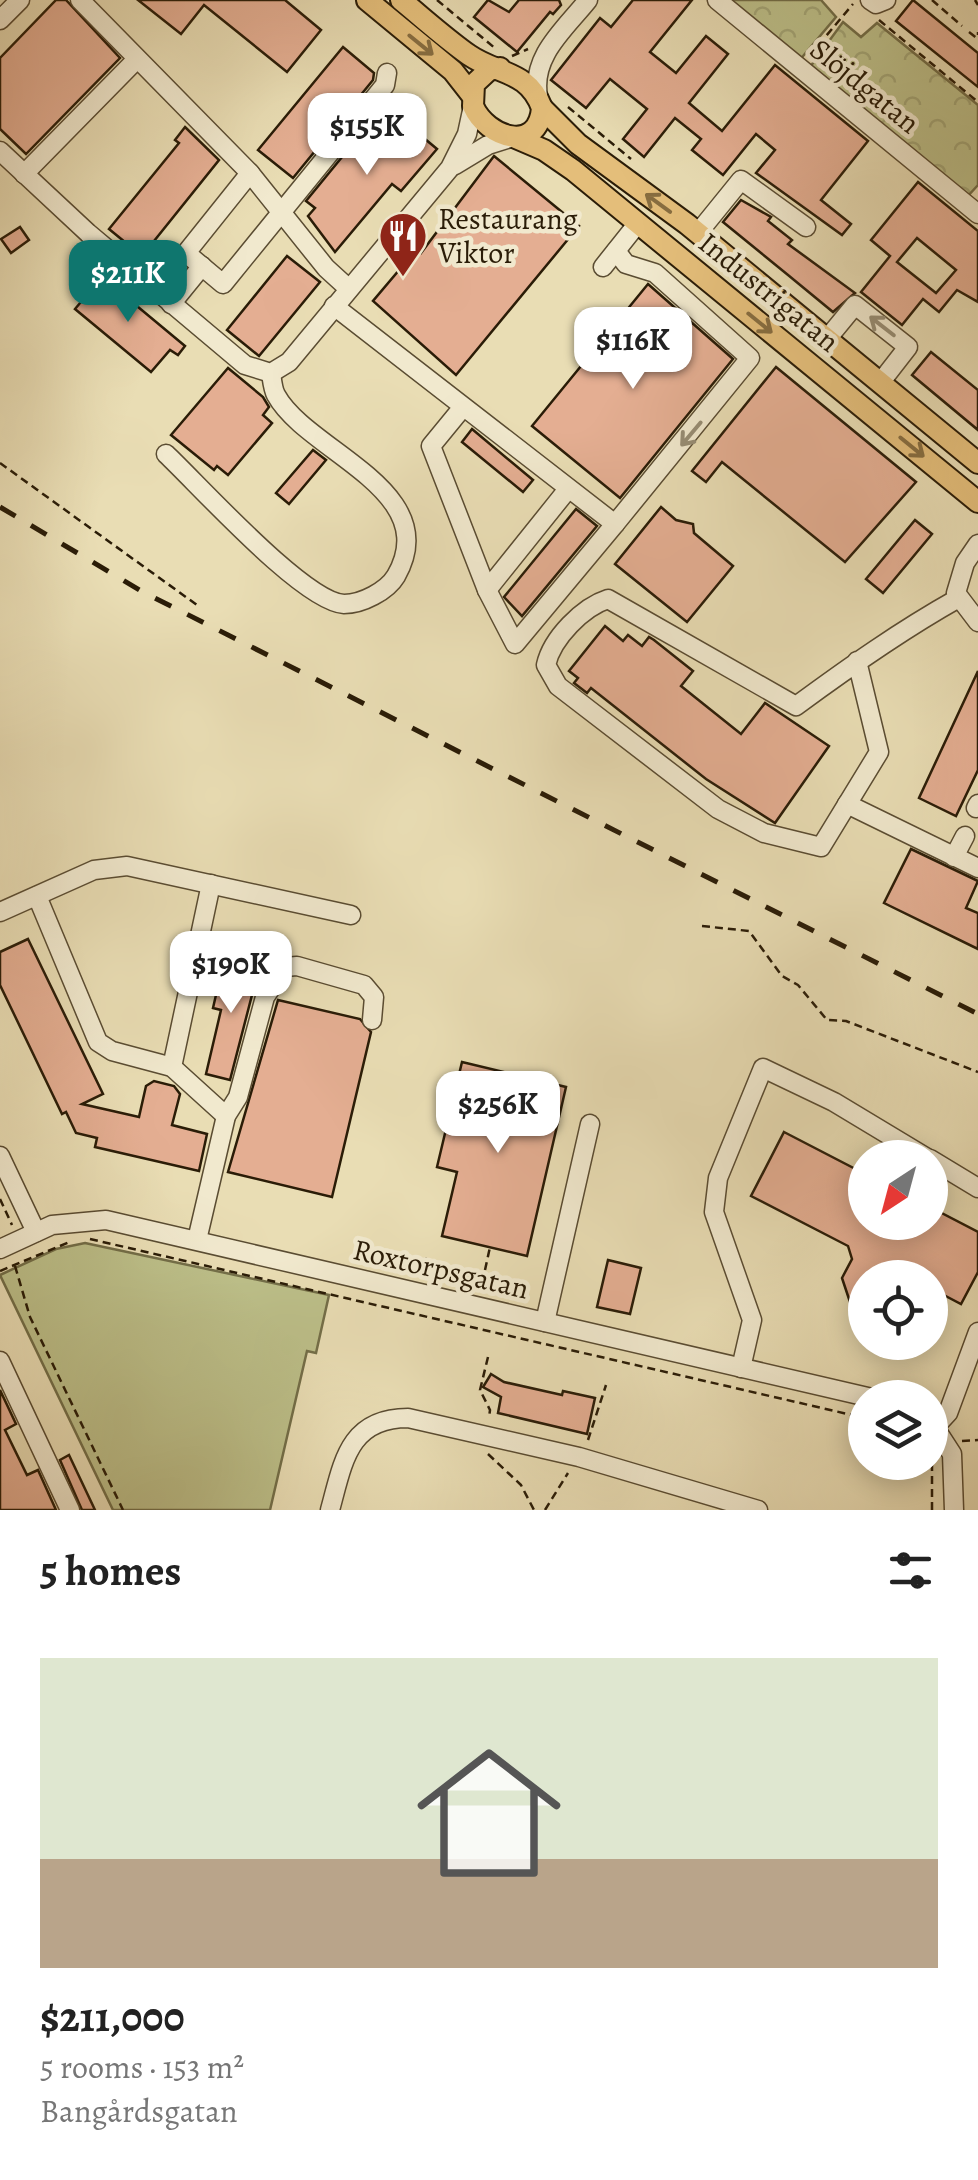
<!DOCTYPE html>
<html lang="en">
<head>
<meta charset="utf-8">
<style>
  :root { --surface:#fff; --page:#f2f2f2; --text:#222; --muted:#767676; --accent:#0f766e }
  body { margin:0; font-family:Alegreya,serif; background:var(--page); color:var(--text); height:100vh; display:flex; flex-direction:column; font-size:38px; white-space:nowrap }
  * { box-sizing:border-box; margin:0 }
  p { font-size:32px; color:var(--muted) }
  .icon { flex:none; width:55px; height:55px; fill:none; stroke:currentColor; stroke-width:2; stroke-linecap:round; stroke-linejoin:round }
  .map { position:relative; height:1510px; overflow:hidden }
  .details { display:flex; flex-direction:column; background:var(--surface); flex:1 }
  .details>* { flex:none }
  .needle { width:65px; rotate:216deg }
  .fabs { position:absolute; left:848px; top:1140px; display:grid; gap:20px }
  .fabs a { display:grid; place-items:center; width:100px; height:100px; border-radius:50%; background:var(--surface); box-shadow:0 5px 25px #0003; font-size:50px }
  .price { position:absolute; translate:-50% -85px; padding:0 22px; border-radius:20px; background:#fff; color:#222; font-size:32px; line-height:65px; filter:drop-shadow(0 2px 5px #0008) }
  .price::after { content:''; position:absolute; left:50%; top:60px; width:30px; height:22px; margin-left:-15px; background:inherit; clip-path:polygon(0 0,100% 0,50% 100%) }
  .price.selected { background:var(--accent); color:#fff }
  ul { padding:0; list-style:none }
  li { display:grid; align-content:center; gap:20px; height:530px; padding:0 40px }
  li span { display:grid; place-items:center; height:310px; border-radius:0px; color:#555 }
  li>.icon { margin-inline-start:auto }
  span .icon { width:180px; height:180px; fill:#fffc; stroke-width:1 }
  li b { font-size:42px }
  h2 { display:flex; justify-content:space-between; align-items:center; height:120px; padding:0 40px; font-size:42px }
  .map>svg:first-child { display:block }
</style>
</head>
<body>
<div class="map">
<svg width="978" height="1510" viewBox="0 0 978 1510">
  <defs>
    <pattern id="park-crowns" width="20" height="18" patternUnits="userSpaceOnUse" patternTransform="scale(2.5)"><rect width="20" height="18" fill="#bcbf89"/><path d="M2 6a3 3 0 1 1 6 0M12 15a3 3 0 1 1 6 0" fill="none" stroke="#a2a475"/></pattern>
  </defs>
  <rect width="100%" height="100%" fill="#e9ddb4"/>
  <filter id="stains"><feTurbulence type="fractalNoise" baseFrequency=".002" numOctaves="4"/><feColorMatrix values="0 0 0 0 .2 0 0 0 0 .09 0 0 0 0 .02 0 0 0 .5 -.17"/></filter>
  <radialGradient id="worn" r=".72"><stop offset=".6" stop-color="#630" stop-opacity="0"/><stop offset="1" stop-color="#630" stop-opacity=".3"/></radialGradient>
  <polygon fill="#bcbf89" stroke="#736e48" stroke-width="2.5" points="85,1243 329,1295 316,1353 307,1351 270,1510 113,1510 0,1275 56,1249"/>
  <g fill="url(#park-crowns)" stroke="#736e48" stroke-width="2.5">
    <polygon points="723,0 821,0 836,17 798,62"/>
    <polygon points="843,22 861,37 877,23 978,105 978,185 966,198 810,67"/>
  </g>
  <g fill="#e4ae92" stroke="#2a1c07" stroke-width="2.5" fill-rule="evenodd">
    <polygon points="56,0 66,0 120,58 26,154 0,129 0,58"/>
    <polygon points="138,0 285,0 321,30 287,72 204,5 181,34"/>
    <polygon points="488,0 509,12 519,0 559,0 561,5 553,14 550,12 517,52 474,17"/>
    <polygon points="633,0 692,0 650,52 676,73 706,36 728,54 689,103 722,131 775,65 868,141 821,200 851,224 842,235 756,173 775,150 756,134 723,175 692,150 701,139 675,118 644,157 623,139 647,109 610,79 586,108 551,80 600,18 611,27"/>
    <polygon points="913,0 978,53 978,87 896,21"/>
    <polygon points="343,47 374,73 373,80 293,178 258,150"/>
    <polygon points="395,114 437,149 401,191 392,184 335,252 308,216 315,208 306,201 365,129 376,137"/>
    <polygon points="185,127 219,160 142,256 109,229 179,143 175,140"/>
    <polygon points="494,156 579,226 456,375 373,301 416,250 421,253"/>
    <path d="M918 182 978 231V302L957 290 939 312 923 299 902 325 861 292 890 256 871 240ZM917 238 956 270 936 293 897 262Z"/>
    <polygon points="741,200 771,217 768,221 792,240 788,244 855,293 833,312 788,275 723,222"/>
    <polygon points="20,227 29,240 11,253 1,239"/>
    <polygon points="287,256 320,282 259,356 227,330"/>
    <polygon points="102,277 185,346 178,355 170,350 151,372 75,309"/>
    <polygon points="648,284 733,359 620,498 532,426"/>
    <polygon points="931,352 978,390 978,430 912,375"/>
    <polygon points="776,367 916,482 845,562 722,462 706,482 692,471"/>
    <polygon points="228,368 263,397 269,407 263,415 272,423 228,475 217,466 214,470 171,435"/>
    <polygon points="472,429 533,480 523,492 462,442"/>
    <polygon points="313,450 326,460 289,504 276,493"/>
    <polygon points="661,507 676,520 693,524 694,533 733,566 687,622 615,564"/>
    <polygon points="576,509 597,526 522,616 504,597"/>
    <polygon points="915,520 932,534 883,593 866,579"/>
    <polygon points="605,626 623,641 628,635 642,646 649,637 654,640 693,671 681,686 741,734 765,703 829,746 775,823 706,779 591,688 587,693 574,683 578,678 569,671"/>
    <polygon points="978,671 978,770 956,816 919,798"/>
    <polygon points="911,849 978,881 966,908 978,913 978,949 884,903"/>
    <polygon points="28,939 103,1094 82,1104 139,1117 146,1086 154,1081 174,1086 180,1094 172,1125 207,1134 199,1171 95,1147 97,1138 76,1133 66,1112 62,1114 0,985 0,952"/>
    <polygon points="224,960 259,968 230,1080 206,1074 221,1010 213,1008"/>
    <polygon points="278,1000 360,1019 371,1032 332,1197 228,1172"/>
    <polygon points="462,1062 566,1087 527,1256 442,1236 457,1172 437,1167"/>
    <polygon points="784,1132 865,1174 865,1222 930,1222 930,1207 978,1232 978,1272 961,1304 938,1292 930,1295 930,1278 865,1278 865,1322 855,1317 842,1278 852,1259 848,1246 751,1196"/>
    <polygon points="608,1260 641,1268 630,1314 597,1307"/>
    <polygon points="491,1374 504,1382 562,1395 563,1391 595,1398 587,1434 498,1413 501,1397 483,1387"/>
    <polygon points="0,1390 16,1424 5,1430 27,1475 38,1470 56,1510 0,1510"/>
    <polygon points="69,1455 95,1510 82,1510 60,1460"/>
  </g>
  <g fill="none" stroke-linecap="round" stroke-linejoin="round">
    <g stroke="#5a4c32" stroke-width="21">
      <g id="minor">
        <polyline points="80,0 250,173 326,268 349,289"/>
        <polyline points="717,0 978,214"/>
        <polyline points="870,0 876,4 886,0"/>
        <polyline points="0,20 20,0"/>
        <path d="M538 96C531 56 565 29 588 0"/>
        <polyline points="0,151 88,233 245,365 271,373 289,362 450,168 467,134 473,106"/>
        <polyline points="455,165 488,145 510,138"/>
        <polyline points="250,173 186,253 223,284 385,85 387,73"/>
        <polyline points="24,174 137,59"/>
        <polyline points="698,233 741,180 806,227"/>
        <polyline points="603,267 638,223"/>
        <polyline points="171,304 202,266"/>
        <polyline points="334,306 615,524 515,644 487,590 431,446 463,407"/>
        <polyline points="827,339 855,305 908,347 880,383"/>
        <path d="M166 454C200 486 304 602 344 604 362 604 387 591 396 576 445 490 307 452 276 395 273 390 272 380 271 373"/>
        <polyline points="615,524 750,358 655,273 626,264 616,251"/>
        <polyline points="978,544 965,563 956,593 978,622"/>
        <polyline points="487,590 568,489"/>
        <path d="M857 661 879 752 821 847 764 833 718 809 558 686 546 665C552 638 583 607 608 599L796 706C849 667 900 631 957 599"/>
        <polyline points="847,804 978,868"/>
        <polyline points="976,808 978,804"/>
        <polyline points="954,857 965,836"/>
        <polyline points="37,896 98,1042 112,1051 172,1067 226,1116"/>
        <polyline points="0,912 94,870 127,866 351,915"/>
        <polyline points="172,1067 211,884"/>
        <polyline points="0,1156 36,1232"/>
        <polyline points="930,1159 978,1188"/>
        <polyline points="197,1240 226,1116 238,1097 265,997 285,967 297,966 364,985 374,997 372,1020"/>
        <polyline points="0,1249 52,1225 106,1220 872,1398"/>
        <polyline points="545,1322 590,1124"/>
        <polyline points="0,1361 70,1510"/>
        <polyline points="741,1368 752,1320 714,1212 718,1178 763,1068 834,1102 927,1158"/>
        <polyline points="930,1420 952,1454 954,1510"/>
        <polyline points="936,1426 948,1413 978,1332"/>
        <path d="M330 1510C343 1463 348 1418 408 1418L579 1457 758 1510"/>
      </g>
    </g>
    <g stroke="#2a1c07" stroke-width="24">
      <g id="major">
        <polyline points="367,0 453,71 471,94"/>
        <path d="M401 0C423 18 445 38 469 55 498 75 528 70 542 108 538 154 487 138 473 106L474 84 489 70 500 68"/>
        <polyline points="542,108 578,144 687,224 978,463"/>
        <polyline points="516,138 544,150 573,170 978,502"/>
      </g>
    </g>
    <g stroke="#2a1c07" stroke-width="2.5" stroke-dasharray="8 5" stroke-linecap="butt">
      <polyline points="437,0 496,49"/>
      <polyline points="932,0 962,26"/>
      <polyline points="975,0 978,5"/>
      <polyline points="879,20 978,102"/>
      <polyline points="969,32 978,39"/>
      <polyline points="978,32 978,35"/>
      <polyline points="810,55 853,4"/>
      <polyline points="512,56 528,49"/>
      <polyline points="568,107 631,159"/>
      <polyline points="0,463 197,605"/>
      <polyline points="702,926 749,931 782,976 798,985 827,1020 846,1021 978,1072"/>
      <polyline points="0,1199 12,1225"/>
      <polyline points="90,1239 865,1418"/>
      <polyline points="15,1266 30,1317 123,1510"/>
      <polyline points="485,1270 490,1247"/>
      <polyline points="0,1271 72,1241"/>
      <polyline points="421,1278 427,1257"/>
      <polyline points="488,1357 480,1390 490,1410 489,1418"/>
      <polyline points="588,1440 606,1385"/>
      <polyline points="962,1441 978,1440"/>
      <polyline points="488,1454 521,1485 534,1510"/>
      <polyline points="545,1510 568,1473"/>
      <polyline points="932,1510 932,1454"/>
    </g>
    <use href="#minor" stroke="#f1e9ce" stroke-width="18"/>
    <use href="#major" stroke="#e4be7a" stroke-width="20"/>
    <polyline stroke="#2a1c07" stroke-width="5" stroke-dasharray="18 18" stroke-linecap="butt" points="0,507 143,592 978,1014"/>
  </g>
  <defs><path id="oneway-shaft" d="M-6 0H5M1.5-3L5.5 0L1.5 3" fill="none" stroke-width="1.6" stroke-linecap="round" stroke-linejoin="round" transform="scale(2.5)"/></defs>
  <g stroke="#876d40">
    <use href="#oneway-shaft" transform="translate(421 45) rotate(39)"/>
    <use href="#oneway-shaft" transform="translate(658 203) rotate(-144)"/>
    <use href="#oneway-shaft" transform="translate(760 323) rotate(39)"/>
    <use href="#oneway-shaft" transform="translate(912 447) rotate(39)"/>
  </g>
  <g stroke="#978d74">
    <use href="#oneway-shaft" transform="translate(882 326) rotate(-142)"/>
    <use href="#oneway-shaft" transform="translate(691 434) rotate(130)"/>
  </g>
  <defs>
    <g id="restaurant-pin" transform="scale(2.5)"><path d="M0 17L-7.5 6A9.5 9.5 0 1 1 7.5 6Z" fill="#8f2418" stroke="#f1e9ce"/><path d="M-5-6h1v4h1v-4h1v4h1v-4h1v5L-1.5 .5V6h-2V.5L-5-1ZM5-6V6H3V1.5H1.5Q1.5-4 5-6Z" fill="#fff"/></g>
  </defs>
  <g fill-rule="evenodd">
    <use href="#restaurant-pin" x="403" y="236"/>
  </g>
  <g text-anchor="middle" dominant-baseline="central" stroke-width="9" stroke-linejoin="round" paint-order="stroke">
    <g font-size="30" fill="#2a1c07" stroke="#f1e9ce">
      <text transform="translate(865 86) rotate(39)">Slöjdgatan</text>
      <text transform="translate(769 292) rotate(39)">Industrigatan</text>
      <text transform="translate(441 1269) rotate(13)">Roxtorpsgatan</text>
    </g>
    <g font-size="30" fill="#2a1c07" stroke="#f1e9ce" text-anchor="start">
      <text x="438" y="219">Restaurang<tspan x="438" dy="34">Viktor</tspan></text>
    </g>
  </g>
  <rect width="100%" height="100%" filter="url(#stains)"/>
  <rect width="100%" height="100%" fill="url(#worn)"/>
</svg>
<div class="fabs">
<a><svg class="needle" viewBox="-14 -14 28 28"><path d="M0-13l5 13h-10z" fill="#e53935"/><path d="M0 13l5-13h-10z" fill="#767676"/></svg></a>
<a><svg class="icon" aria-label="locate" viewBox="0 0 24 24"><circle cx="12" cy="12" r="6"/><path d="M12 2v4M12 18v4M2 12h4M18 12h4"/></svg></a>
<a><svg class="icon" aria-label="layers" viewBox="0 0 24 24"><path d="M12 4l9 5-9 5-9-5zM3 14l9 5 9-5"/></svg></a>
</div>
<b class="price" style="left:367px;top:178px">$155K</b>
<b class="price selected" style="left:128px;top:325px">$211K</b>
<b class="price" style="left:633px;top:392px">$116K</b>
<b class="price" style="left:231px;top:1016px">$190K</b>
<b class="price" style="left:498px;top:1156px">$256K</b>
</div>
<section class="details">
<h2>5 homes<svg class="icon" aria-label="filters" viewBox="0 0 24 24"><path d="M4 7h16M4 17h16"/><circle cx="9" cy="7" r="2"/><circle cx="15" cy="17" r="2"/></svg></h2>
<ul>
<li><span style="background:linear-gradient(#dfe7d0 65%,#b9a48a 0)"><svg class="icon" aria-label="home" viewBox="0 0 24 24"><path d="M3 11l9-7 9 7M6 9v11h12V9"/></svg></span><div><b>$211,000</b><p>5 rooms · 153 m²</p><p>Bangårdsgatan</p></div></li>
</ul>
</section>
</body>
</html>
